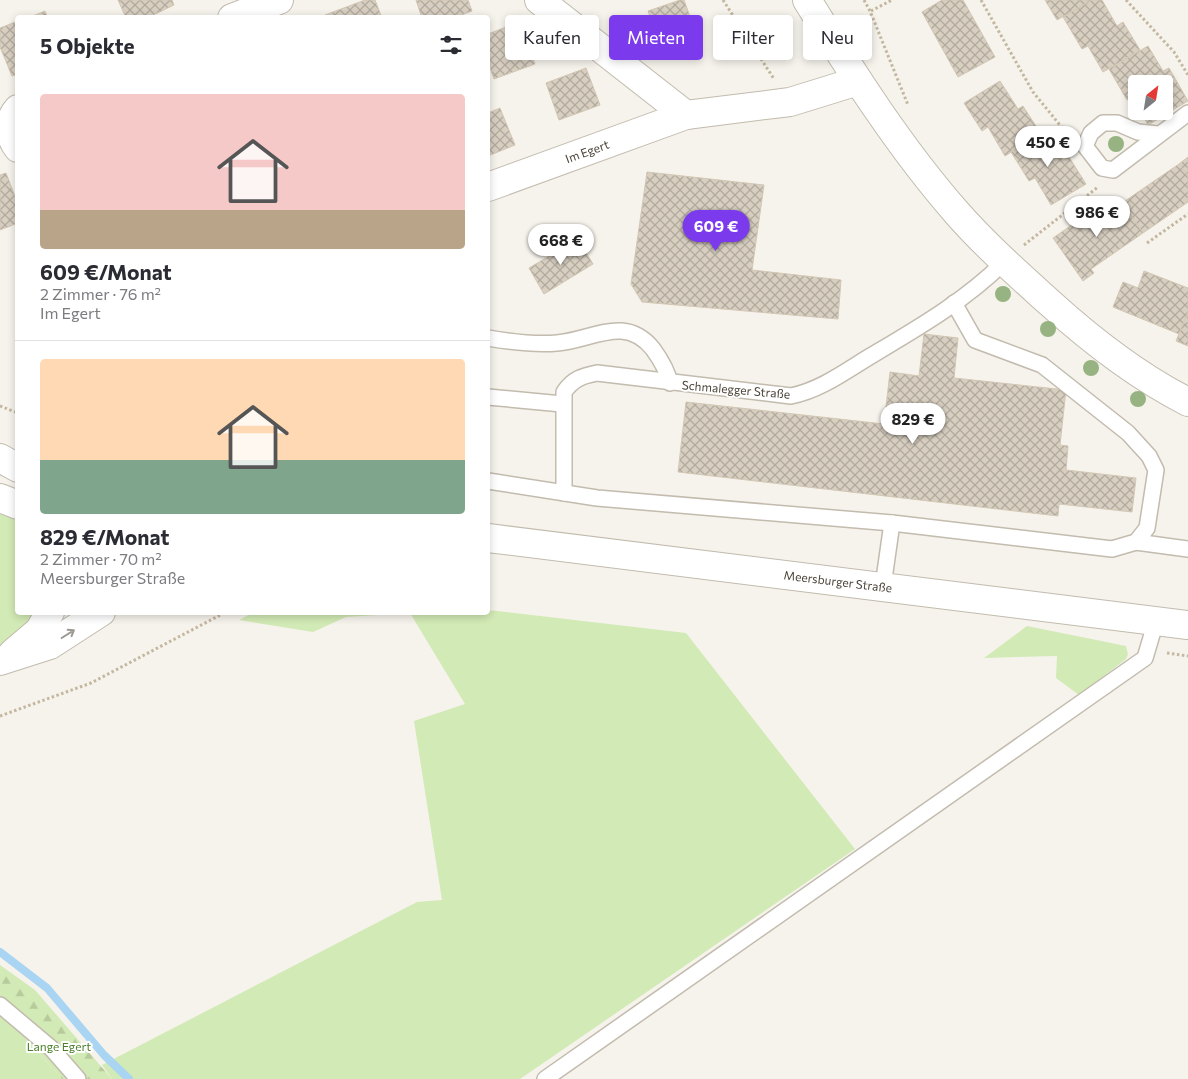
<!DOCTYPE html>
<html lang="de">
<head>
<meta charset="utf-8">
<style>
  :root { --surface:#fff; --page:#f7f7f7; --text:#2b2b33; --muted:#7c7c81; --line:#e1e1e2; --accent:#7c3aed }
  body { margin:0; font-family:Commissioner,sans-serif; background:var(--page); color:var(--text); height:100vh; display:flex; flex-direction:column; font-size:19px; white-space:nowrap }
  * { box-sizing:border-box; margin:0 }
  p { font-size:16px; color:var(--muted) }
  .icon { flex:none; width:28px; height:28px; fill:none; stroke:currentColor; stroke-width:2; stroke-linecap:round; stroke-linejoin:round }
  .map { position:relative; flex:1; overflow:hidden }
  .drawer { position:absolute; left:15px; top:15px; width:475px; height:600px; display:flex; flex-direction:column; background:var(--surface); border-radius:5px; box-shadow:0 2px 8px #0003 }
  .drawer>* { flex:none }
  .banner { position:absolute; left:505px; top:15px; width:475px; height:45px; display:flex; gap:10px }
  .needle { width:32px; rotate:30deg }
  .buttons { position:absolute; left:1128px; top:75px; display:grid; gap:10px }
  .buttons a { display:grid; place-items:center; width:45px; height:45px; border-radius:5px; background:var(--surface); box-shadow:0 2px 8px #0003; font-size:25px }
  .price { position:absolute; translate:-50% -42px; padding:0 11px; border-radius:18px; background:#fff; color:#222; font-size:16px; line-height:32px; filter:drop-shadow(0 1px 2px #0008) }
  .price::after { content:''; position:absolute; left:50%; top:30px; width:15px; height:11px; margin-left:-8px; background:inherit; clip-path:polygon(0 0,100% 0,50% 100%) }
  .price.on { background:var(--accent); color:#fff }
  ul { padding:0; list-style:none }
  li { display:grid; align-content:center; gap:10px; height:265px; padding:0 25px }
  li+li { border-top:1px solid var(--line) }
  li span { display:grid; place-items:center; height:155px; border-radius:5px; color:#555 }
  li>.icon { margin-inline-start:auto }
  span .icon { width:90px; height:90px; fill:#fffc; stroke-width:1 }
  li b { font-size:21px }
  h2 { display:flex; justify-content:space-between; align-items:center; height:60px; padding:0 25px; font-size:21px }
  .pill { padding:0 18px; border-radius:5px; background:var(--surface); box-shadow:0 2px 8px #0003; font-size:18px; line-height:45px }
  .pill.on { background:var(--accent); color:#fff }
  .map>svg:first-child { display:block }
</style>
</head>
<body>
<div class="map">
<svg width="1188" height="1079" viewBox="0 0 1188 1079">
  <defs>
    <pattern id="forest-firs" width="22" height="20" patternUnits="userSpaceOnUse" patternTransform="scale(1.25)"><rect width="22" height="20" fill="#d2eab5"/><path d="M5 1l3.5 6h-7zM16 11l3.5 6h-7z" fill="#b6ca9c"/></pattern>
    <pattern id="building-cross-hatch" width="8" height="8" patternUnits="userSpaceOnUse" patternTransform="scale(1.25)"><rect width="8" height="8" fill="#d8cfc1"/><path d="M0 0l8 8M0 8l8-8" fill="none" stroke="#b1aa9e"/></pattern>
  </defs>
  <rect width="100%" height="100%" fill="#f6f3ec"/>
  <g fill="#d2eab5">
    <polygon points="0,509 17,521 18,612 37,613 29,628 0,653"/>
    <polygon points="488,610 686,633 855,849 520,1079 112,1079 102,1065 417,902 442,900 414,721 465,704 410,613 346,617 313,632 239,620 252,613 488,612"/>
    <polygon points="1027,626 1126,646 1128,654 1126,659 1079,695 1056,678 1057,656 984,658"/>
    <polygon points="0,1013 4,1014 62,1079 0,1079"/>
  </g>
  <polygon fill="url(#forest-firs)" points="0,965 35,990 112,1079 62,1079 0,1009"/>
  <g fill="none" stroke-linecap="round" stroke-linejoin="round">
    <polyline stroke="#a9d4f2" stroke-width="8" points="0,952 47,988 104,1055 129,1079"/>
  </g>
  <g fill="url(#building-cross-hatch)" stroke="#d3c7b4">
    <polygon points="118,0 172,0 174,5 147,18 126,18"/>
    <polygon points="365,0 375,0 382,18 326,18 325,15"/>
    <polygon points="416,0 468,0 472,11 453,18 422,18"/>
    <polygon points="680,0 684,0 700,44 665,57 648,11"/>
    <polygon points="942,0 963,0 995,57 958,77 922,12"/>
    <polygon points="1045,0 1092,0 1057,20"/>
    <polygon points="1092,0 1102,0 1117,26 1123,22 1140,50 1103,72 1088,46 1082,49 1063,17"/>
    <polygon points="45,11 48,18 28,18"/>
    <polygon points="18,21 18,74 12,76 0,47 0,28"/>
    <polygon points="519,22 535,64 494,79 488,62 488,34"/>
    <polygon points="1148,46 1163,71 1169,68 1188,101 1148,125 1140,111 1164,111 1164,84 1136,84 1136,105 1132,97 1127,100 1109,69"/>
    <polygon points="586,68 600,105 559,120 546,83"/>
    <polygon points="1000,81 1018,109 1023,106 1041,134 1005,156 988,127 982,131 964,103"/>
    <polygon points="500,108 515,145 488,156 488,113"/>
    <polygon points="1045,131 1063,160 1069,157 1086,184 1051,205 1035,178 1029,181 1011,152"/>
    <polygon points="1188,157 1188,176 1179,164"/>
    <polygon points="1179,164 1188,176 1188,202 1143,233 1122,203"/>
    <polygon points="647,172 764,185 752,270 841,280 838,319 642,302 631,284"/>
    <polygon points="6,173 18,204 18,223 0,230 0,175"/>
    <polygon points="1122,203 1143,233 1091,269 1094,273 1083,281 1053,238 1102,204 1108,214"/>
    <polygon points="578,239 593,264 544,294 529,268"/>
    <polygon points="1144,271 1188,288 1188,312 1179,334 1113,307 1123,282 1138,288"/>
    <polygon points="1188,312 1188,346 1176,341"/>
    <polygon points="924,334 958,338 954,378 1066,390 1060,445 1068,446 1066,470 1136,478 1132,512 1059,504 1058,516 678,472 686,402 884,424 890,372 919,376"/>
  </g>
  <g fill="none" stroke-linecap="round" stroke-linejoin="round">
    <g stroke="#c2bbae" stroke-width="18">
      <g id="service">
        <polyline points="1158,134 1138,132 1117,123 1103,123 1091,133 1085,146 1102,168 1113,170 1188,113"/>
        <path d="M488 338C511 342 533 345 557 343 593 340 625 314 653 349 661 360 667 370 670 383"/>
        <polyline points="488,397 562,404"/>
        <polyline points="488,481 597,498 892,523 1112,549 1136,542 1147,528 1156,470 1149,456 1128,433 1042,365 975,340 954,303"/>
        <path d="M564 493V392C573 379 582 376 597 373L791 396C820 390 843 373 869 357 916 329 965 301 1004 262"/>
        <polyline points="1136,542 1188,549"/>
        <polyline points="883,586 892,523"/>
        <polyline points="0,1005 51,1048 78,1079"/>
        <polyline points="545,1079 1145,658 1156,621"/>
      </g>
    </g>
    <g stroke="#c2bbae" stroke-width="30">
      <g id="minor">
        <polyline points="539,0 686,115"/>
        <polyline points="232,18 279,0"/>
        <path d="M18 109C7 121 9 136 18 148"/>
        <polyline points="488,187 686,115 790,102 858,81"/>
      </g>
    </g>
    <g stroke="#c2bbae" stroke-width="30">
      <g id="tertiary">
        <path d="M807 0C853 74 900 148 957 213 986 246 1018 274 1050 303 1092 341 1137 376 1188 402"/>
        <polyline points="0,458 18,468"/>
        <polyline points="0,498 18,505"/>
        <polyline points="488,538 1188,625"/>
        <polyline points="13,653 39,631 50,612"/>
        <polyline points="0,661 50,645 101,612"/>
      </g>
    </g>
    <g stroke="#c4b79f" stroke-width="3" stroke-dasharray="2.5 2.5" stroke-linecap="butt">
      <polyline points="723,0 774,79"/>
      <polyline points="864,0 870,11 908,105"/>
      <polyline points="981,0 1033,92 1068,135"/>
      <polyline points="1126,0 1174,52 1188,75"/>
      <polyline points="871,11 892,0"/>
      <polyline points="1147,243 1188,214"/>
      <polyline points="1024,245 1098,187"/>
      <polyline points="0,406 18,413"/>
      <polyline points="1167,653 1188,656"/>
      <polyline points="0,716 91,683 226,612"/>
    </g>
    <use href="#service" stroke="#fff" stroke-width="15"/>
    <use href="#minor" stroke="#fff" stroke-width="28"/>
    <use href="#tertiary" stroke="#fff" stroke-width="28"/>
  </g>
  <g fill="#97b381">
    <circle cx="858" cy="27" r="8"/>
    <circle cx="1116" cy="144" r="8"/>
    <circle cx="1003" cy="294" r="8"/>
    <circle cx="1048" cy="329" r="8"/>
    <circle cx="1091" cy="368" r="8"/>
    <circle cx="1138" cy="399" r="8"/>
  </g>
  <defs><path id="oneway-shaft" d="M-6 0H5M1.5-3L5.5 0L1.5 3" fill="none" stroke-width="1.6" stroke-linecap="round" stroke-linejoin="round" transform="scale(1.25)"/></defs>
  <use stroke="#9c9892" href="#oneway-shaft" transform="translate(68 634) rotate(-32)"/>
  <g text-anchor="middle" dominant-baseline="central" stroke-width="4" stroke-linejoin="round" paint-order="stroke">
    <g font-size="12" fill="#4b4439" stroke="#fff">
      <text transform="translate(587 151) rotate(-20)">Im Egert</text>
      <text transform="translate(736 389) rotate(5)">Schmalegger Straße</text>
      <text transform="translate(838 581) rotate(7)">Meersburger Straße</text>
    </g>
    <g font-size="12" fill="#4a7f2a" stroke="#fff">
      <text x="59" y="1046">Lange Egert</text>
    </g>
  </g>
</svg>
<div class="buttons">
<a><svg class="needle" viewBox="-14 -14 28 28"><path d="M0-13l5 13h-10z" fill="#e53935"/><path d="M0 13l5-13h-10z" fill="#7c7c81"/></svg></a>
</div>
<b class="price" style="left:1048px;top:168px">450 €</b>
<b class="price" style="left:1097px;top:238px">986 €</b>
<b class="price on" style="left:716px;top:252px">609 €</b>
<b class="price" style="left:561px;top:266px">668 €</b>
<b class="price" style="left:913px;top:445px">829 €</b>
<div class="banner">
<a class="pill">Kaufen</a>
<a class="pill on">Mieten</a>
<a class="pill">Filter</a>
<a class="pill">Neu</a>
</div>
<section class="drawer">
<h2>5 Objekte<svg class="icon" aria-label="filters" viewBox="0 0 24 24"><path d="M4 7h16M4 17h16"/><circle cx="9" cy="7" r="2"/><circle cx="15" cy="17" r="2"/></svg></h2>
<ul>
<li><span style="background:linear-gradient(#f6c9c9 75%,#b9a48a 0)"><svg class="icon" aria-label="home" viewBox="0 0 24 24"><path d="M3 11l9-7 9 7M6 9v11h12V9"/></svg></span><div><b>609 €/Monat</b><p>2 Zimmer · 76 m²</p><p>Im Egert</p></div></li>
<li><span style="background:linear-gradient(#ffd9b3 65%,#7fa58c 0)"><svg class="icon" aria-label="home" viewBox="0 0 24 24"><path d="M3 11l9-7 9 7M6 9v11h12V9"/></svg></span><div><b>829 €/Monat</b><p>2 Zimmer · 70 m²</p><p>Meersburger Straße</p></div></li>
</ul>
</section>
</div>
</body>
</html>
